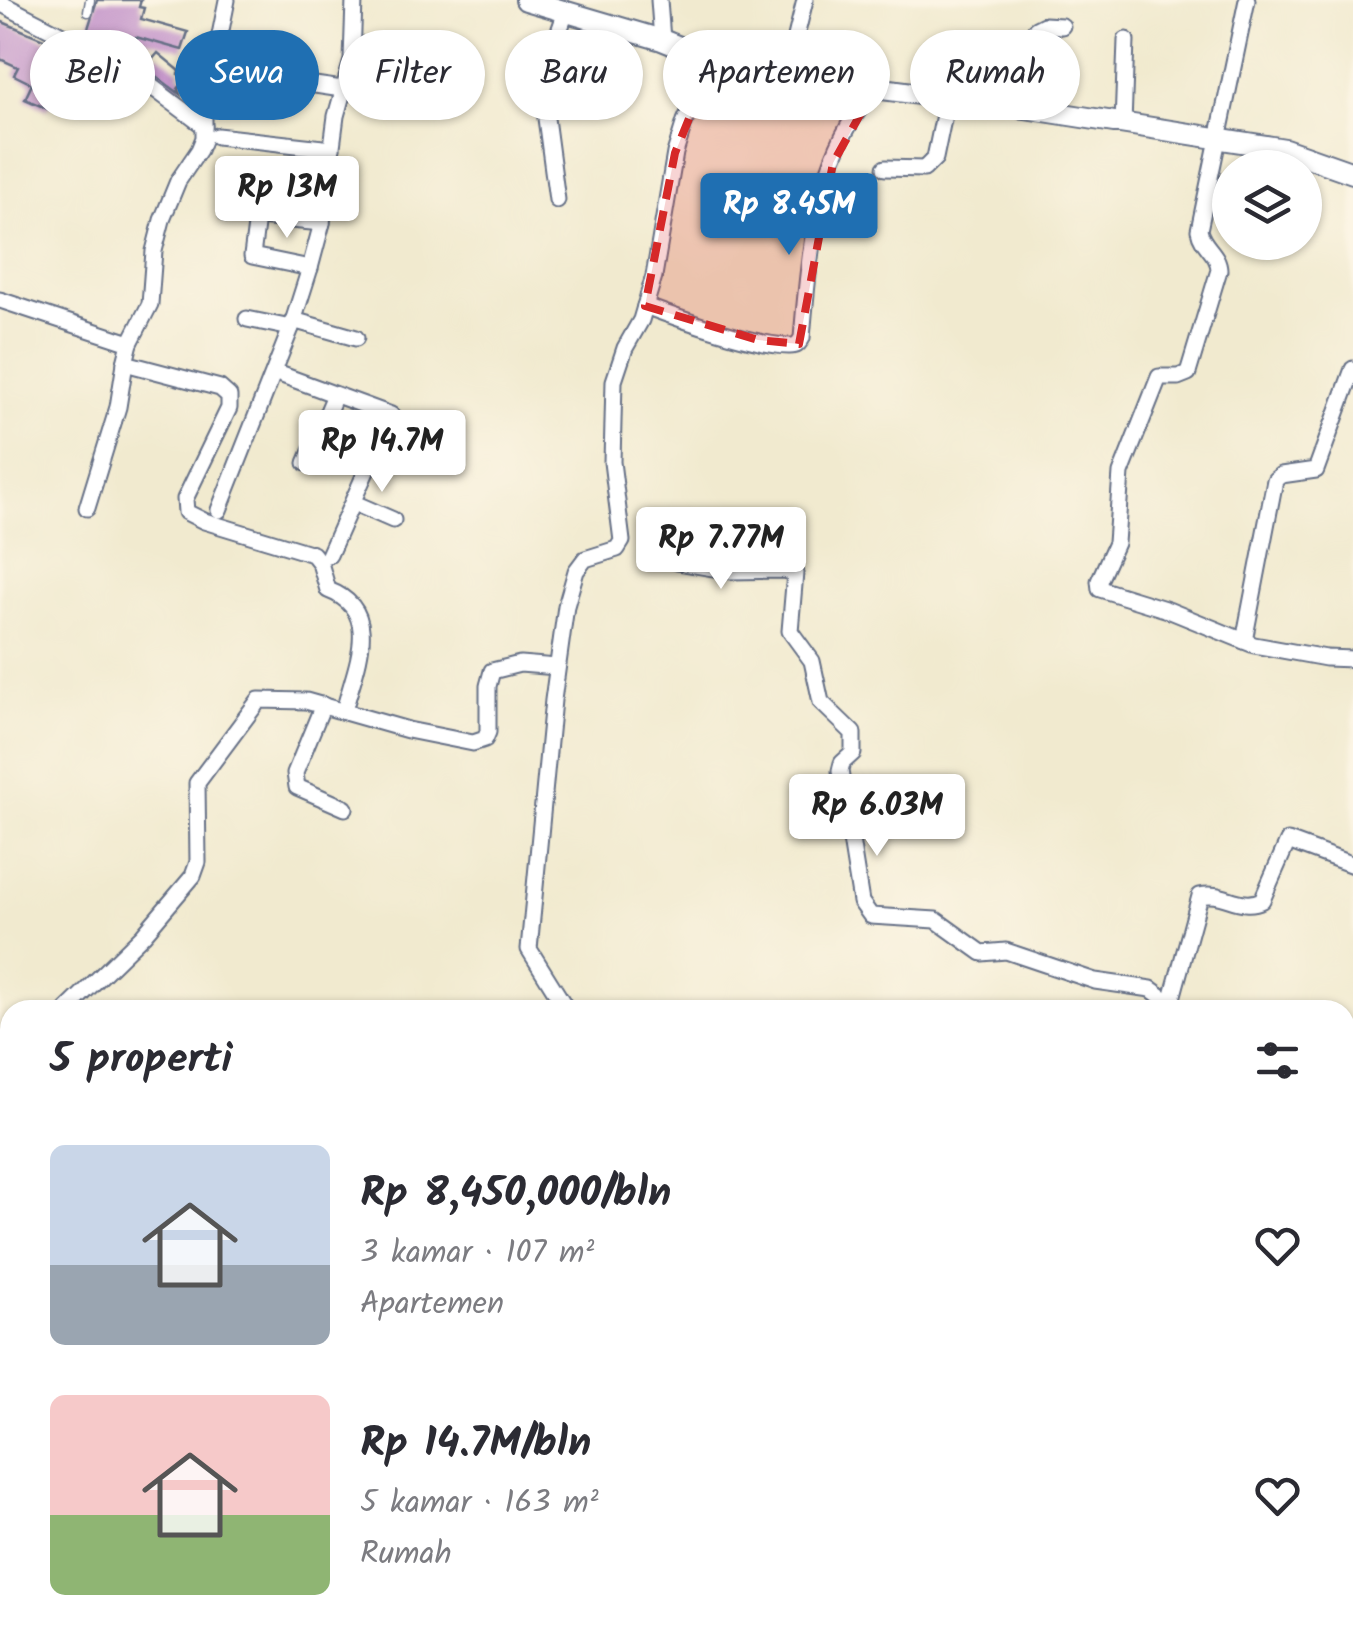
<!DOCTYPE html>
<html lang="id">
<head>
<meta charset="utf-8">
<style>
  :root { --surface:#fff; --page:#f7f7f7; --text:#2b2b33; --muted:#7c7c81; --accent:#1f6fb2 }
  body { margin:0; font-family:Kalam,sans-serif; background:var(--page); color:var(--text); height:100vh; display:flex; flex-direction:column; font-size:38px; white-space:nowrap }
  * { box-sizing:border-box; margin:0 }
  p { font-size:32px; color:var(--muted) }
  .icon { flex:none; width:55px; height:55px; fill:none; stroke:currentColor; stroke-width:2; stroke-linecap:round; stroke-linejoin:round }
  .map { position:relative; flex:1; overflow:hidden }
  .drawer { position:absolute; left:0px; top:1000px; width:1355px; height:642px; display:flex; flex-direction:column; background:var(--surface); border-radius:30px 30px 0 0; box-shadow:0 2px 8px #0004 }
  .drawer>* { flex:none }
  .hud { position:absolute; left:30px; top:30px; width:1295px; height:90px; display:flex; gap:20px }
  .fabs { position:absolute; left:1212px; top:150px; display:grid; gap:20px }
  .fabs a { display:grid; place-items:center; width:110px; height:110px; border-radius:50%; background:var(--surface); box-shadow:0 2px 8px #0004; font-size:50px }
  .price { position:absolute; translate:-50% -85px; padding:0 22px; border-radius:10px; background:#fff; color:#222; font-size:32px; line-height:65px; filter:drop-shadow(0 2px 5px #0008) }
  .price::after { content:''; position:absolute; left:50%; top:60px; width:30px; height:22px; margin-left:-15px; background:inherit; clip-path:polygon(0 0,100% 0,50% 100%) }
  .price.on { background:var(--accent); color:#fff }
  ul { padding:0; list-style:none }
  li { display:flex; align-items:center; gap:30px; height:250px; padding:0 50px }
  li span { display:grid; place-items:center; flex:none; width:280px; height:200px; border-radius:15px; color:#555 }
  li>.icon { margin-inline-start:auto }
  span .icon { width:120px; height:120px; fill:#fffc; stroke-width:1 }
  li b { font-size:42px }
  h2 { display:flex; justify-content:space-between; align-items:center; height:120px; padding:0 50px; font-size:42px }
  .pill { padding:0 35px; border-radius:45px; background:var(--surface); box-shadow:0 2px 8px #0004; font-size:35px; line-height:90px }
  .pill.on { background:var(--accent); color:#fff }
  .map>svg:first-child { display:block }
</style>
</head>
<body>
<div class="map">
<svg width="1353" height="1642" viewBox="0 0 1353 1642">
  <rect width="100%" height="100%" fill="#fcf5e5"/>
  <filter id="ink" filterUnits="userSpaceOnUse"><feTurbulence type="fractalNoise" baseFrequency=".01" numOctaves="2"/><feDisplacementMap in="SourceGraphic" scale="20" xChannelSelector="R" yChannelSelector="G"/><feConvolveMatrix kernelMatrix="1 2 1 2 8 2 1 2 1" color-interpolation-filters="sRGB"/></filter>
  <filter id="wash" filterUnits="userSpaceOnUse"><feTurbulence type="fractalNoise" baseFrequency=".0048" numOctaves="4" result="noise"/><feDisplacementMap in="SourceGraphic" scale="40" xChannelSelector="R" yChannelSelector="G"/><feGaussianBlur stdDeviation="2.25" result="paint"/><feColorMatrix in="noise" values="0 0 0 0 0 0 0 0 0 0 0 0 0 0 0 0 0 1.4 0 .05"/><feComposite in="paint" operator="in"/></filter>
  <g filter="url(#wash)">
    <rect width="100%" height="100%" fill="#f1eacf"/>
    <g id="blocks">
      <g fill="#c495ca">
        <polygon points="97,0 141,0 139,7 144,8 141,19 188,32 182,50 136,37 132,51 86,35"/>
        <polygon points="0,21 53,43 118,77 105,106 59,83 48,109 25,99 32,84 14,75 18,67 0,59"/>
        <polygon points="158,53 180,71 178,74 185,80 178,89 180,94 145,68"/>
      </g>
    </g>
  </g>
  <g filter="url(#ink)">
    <use href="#blocks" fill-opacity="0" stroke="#667086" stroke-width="2.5"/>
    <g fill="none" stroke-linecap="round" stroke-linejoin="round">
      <g stroke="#667086" stroke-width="11">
        <polyline id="service" points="88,12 90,0"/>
      </g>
      <g stroke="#667086" stroke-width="19">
        <g id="minor">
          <polyline points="659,0 662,40"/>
          <path d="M1247 0 1199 230C1202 247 1219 253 1219 270L1188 373 1178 377H1159L1121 473 1116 543 1099 581 1100 589 1168 610 1254 645 1326 658 1353 659"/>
          <polyline points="0,3 128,69 204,126"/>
          <polyline points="213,70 342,89"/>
          <polyline points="785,81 805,0"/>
          <polyline points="1025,108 1021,77 1036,29 1044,25 1062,26"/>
          <polyline points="1123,125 1126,40"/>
          <polyline points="217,136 332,149"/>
          <polyline points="885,168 924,169 935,158 947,100"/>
          <polyline points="557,200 541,81 566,12"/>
          <polyline points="227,214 322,223"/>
          <polyline points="257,217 252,256 310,268"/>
          <path d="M0 300 130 343 125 363 220 388 229 396V408L185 499 186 512 204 521 313 554 320 563 328 590C384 611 355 667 344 711"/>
          <path d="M645 306C677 318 759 347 790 346 798 346 798 344 802 338 808 270 813 188 848 127 855 113 866 101 875 88"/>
          <polyline points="247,319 291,328"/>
          <polyline points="293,320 356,338"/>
          <polyline points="130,343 150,304 154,251 162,220 178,181 199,150 204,138 204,115 227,0"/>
          <polyline points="274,372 391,415 329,555"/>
          <polyline points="306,463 335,395"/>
          <polyline points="354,503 393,520"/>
          <polyline points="87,508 118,407 125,363"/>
          <polyline points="219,510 291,328 310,268 322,223 336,116 352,60 354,0"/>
          <polyline points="677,562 731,571 783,570 795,573 790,631 812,661 821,702 853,733 853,753 842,763 840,771 861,902 871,916 936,920 982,953 1006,951 1095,981 1151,989 1180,1010"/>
          <polyline points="1244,641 1275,480 1281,475 1316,470 1353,369"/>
          <polyline points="323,705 295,773 297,787 345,808"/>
          <path d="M1171 1002 1200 896C1222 890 1241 911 1262 900L1288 841 1353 865"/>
          <polyline points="66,1010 143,935 193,876 198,862 197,783 259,700 306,701 408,730 473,743 485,739 488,732 488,686 492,671 520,664 557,667"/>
          <polyline points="567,1010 529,949 553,700 566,606 576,571 585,559 617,549 622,541 612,462 614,381 625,348 641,320 654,276 675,153 685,121 712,62"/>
          <polyline points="1345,1061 1353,1063"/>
          <polyline points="0,1080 10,1077"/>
          <polyline points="0,1401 10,1403"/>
          <polyline points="729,1632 763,1642"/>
          <polyline points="1152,1632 1152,1642"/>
          <polyline points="409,1642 429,1632"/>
        </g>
      </g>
      <g stroke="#667086" stroke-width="24">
        <polyline id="secondary" points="526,0 662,40 744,73 785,81 875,88 1025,108 1285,149 1353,173"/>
      </g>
      <use href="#service" stroke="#fff" stroke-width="8"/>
      <use href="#minor" stroke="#fff" stroke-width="15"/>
      <use href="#secondary" stroke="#fff" stroke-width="20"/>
    </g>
  </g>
  <path fill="#d62828" fill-opacity="0.2" stroke="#d62828" stroke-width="8" stroke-dasharray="20 12" stroke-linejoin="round" d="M712 62 809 85 875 88 833 163 799 344 758 340 645 306 675 153Z"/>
</svg>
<div class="fabs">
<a><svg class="icon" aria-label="layers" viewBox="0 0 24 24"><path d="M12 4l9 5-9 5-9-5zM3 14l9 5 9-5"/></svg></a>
</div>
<b class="price" style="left:287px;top:241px">Rp 13M</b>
<b class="price on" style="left:789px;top:258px">Rp 8.45M</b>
<b class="price" style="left:382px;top:495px">Rp 14.7M</b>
<b class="price" style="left:721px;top:592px">Rp 7.77M</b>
<b class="price" style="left:877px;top:859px">Rp 6.03M</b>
<div class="hud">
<a class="pill">Beli</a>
<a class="pill on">Sewa</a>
<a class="pill">Filter</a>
<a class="pill">Baru</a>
<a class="pill">Apartemen</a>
<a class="pill">Rumah</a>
</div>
<section class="drawer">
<h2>5 properti<svg class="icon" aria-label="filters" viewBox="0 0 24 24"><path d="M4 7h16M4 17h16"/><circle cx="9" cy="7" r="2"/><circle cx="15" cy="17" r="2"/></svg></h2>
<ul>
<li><span style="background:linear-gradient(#c9d6e8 60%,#9aa5b1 0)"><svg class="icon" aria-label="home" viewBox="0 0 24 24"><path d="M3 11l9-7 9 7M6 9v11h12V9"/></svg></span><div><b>Rp 8,450,000/bln</b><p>3 kamar · 107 m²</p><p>Apartemen</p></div><svg class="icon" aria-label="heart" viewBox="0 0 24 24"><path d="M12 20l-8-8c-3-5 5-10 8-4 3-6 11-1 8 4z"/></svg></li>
<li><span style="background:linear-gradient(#f6c9c9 60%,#8fb573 0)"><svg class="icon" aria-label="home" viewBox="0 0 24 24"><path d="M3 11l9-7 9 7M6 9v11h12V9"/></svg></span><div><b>Rp 14.7M/bln</b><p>5 kamar · 163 m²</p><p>Rumah</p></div><svg class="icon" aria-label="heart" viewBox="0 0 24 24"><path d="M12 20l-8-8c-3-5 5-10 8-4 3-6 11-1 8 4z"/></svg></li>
</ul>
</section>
</div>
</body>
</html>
